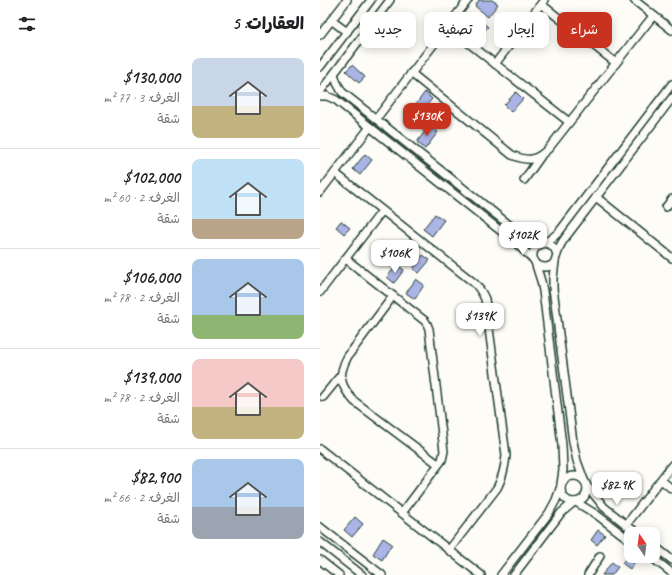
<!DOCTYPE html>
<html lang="ar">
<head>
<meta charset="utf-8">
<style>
  :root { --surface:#fff; --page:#f2f2f2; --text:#202124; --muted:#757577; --line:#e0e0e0; --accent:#c8321e }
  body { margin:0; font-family:Caveat,"Playpen Sans Arabic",sans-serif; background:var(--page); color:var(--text); direction:rtl; height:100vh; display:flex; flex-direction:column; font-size:15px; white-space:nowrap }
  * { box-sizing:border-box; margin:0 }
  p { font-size:13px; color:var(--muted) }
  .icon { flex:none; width:22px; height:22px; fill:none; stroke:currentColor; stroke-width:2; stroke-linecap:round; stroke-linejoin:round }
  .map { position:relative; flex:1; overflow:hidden; direction:ltr }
  .details { display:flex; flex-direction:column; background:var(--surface); width:320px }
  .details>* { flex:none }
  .banner { position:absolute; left:12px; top:12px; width:280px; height:36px; direction:rtl; display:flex; gap:8px }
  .needle { width:26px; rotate:346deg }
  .fabs { position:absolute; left:304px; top:527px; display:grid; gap:8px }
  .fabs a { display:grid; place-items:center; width:36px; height:36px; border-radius:8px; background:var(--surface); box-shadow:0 2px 10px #0003; font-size:20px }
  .price { position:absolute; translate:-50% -34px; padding:0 9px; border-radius:8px; background:#fff; color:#222; font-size:13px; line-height:26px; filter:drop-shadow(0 1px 2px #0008) }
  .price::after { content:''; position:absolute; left:50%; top:24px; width:12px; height:9px; margin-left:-6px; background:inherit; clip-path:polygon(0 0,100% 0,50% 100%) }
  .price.active { background:var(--accent); color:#fff }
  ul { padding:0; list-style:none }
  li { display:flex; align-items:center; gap:12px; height:100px; padding:0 16px }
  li+li { border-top:1px solid var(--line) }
  li span { display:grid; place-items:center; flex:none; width:112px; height:80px; border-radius:8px; color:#555 }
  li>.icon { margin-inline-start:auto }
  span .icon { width:48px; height:48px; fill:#fffc; stroke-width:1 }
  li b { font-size:17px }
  h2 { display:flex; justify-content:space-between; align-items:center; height:48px; padding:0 16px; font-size:17px }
  .pill { padding:0 14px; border-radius:8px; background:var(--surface); box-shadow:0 2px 10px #0003; font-size:14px; line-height:36px }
  .pill.active { background:var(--accent); color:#fff }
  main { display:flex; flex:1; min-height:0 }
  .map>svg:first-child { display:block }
</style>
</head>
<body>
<main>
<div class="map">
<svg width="352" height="575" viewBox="0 0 352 575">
  <rect width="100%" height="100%" fill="#fdfcf7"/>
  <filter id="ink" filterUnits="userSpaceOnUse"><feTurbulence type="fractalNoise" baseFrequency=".025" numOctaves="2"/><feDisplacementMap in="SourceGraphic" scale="8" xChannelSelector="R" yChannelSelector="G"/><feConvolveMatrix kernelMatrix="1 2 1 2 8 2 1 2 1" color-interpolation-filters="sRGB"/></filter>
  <g filter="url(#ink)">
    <g fill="#abb4e5" stroke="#1f3d34">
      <polygon points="159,0 172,0 178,4 168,17 155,6"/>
      <polygon points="150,15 164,22 163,23 168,27 158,37 144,24"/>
      <polygon points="32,65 45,77 39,83 26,71"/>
      <polygon points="105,92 112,99 99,114 94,107"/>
      <polygon points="196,92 203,99 191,112 184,105"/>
      <polygon points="109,126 118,132 105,149 97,142"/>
      <polygon points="45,154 52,160 40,175 33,169"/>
      <polygon points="115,214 124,220 112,236 103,229"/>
      <polygon points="21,221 30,228 24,234 16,227"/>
      <polygon points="103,255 110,260 99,273 93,269"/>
      <polygon points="77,265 84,270 74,283 67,277"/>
      <polygon points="96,279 104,285 95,299 86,293"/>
      <polygon points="35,517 43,524 32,537 24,530"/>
      <polygon points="278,530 285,535 277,545 271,540"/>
      <polygon points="63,538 72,544 62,560 53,554"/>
      <polygon points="308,556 319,556 310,569 302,563"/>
      <polygon points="292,562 298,567 292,575 282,575"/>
    </g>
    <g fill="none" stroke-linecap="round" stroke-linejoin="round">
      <g stroke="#1f3d34" stroke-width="10">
        <g id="minor">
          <polyline points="314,0 352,30"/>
          <polyline points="221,4 296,63"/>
          <polyline points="11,20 27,32"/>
          <polyline points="127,26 249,122"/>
          <polyline points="0,35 27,0"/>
          <polyline points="175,64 224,0"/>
          <polyline points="0,67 51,0"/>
          <path d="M91 73 192 155C209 162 216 161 229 148L333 16"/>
          <polyline points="14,74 17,83 22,92 202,235 211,241 220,244"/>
          <polyline points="0,92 70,0"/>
          <polyline points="0,96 7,96 16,100 196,243 213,259"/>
          <polyline points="56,119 148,0"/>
          <path d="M15 173 153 282C159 287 162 292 165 299L186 455C185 467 183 477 177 488L129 550"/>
          <polyline points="204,180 221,156"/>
          <polyline points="0,192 50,127"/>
          <polyline points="276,197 352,258"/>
          <polyline points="346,207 352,199"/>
          <polyline points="223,243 231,239 239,232 352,84"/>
          <path d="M237 255C232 233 205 247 215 262 219 268 229 269 234 263 236 260 236 255 238 252 239 247 242 242 245 238L352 98"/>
          <polyline points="26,259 105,321 107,324 109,329 124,451 122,460 82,513"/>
          <polyline points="235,261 233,278 233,288 253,442 257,461 264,480"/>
          <polyline points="215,262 221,281 223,291 242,445 243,470 241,484"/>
          <polyline points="0,292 62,211"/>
          <path d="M73 296 28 356C17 376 20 385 34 401L118 464"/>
          <polyline points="3,397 21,375"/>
          <polyline points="0,449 161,575"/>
          <circle cx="254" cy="489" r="13"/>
          <polyline points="341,480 352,489"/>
          <polyline points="267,486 284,507 318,534"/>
          <polyline points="256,502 277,515 311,541"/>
          <polyline points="306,525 352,465"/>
          <polyline points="0,527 62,575"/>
          <polyline points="0,542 42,575"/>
          <polyline points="333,545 352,560"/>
          <polyline points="330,556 352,573"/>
          <polyline points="0,560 19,575"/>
          <polyline points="181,575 229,513 236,500 241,486"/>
          <polyline points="194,575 241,513 254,502"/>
          <polyline points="268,575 280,556"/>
        </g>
      </g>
      <use href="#minor" stroke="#fdfcf7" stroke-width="7"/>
    </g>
  </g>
</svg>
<div class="fabs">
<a><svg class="needle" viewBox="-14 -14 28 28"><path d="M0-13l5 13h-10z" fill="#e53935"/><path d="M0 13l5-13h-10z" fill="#757577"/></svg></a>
</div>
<b class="price active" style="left:107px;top:137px">$130K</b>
<b class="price" style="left:203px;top:256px">$102K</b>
<b class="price" style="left:75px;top:274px">$106K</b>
<b class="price" style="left:160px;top:337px">$139K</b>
<b class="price" style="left:297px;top:506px">$82.9K</b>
<div class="banner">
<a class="pill active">شراء</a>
<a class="pill">إيجار</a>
<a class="pill">تصفية</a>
<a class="pill">جديد</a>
</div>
</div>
<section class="details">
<h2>العقارات: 5<svg class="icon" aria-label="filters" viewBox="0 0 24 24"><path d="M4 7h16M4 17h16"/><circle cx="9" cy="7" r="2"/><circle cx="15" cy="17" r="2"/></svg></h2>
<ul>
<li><span style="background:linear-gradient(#c9d6e8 60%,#c2b280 0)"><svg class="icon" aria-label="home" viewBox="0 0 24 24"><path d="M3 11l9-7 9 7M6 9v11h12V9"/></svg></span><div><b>$130,000</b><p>الغرف: 3 · 77 m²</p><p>شقة</p></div></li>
<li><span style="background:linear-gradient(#bfe0f5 75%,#b9a48a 0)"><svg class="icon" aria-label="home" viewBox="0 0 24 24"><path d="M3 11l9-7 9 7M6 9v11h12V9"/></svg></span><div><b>$102,000</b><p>الغرف: 2 · 60 m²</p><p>شقة</p></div></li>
<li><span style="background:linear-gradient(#a9c7e8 70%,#8fb573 0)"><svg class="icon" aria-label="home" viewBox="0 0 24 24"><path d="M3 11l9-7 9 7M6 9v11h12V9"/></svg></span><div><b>$106,000</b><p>الغرف: 2 · 78 m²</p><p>شقة</p></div></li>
<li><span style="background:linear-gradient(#f6c9c9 60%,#c2b280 0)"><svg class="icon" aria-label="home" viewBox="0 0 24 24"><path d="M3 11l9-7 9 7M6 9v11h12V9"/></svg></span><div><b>$139,000</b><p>الغرف: 2 · 78 m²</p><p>شقة</p></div></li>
<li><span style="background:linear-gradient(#a9c7e8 60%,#9aa5b1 0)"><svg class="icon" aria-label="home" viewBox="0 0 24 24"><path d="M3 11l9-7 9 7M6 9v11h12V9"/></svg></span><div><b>$82,900</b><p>الغرف: 2 · 66 m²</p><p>شقة</p></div></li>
</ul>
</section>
</main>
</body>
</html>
